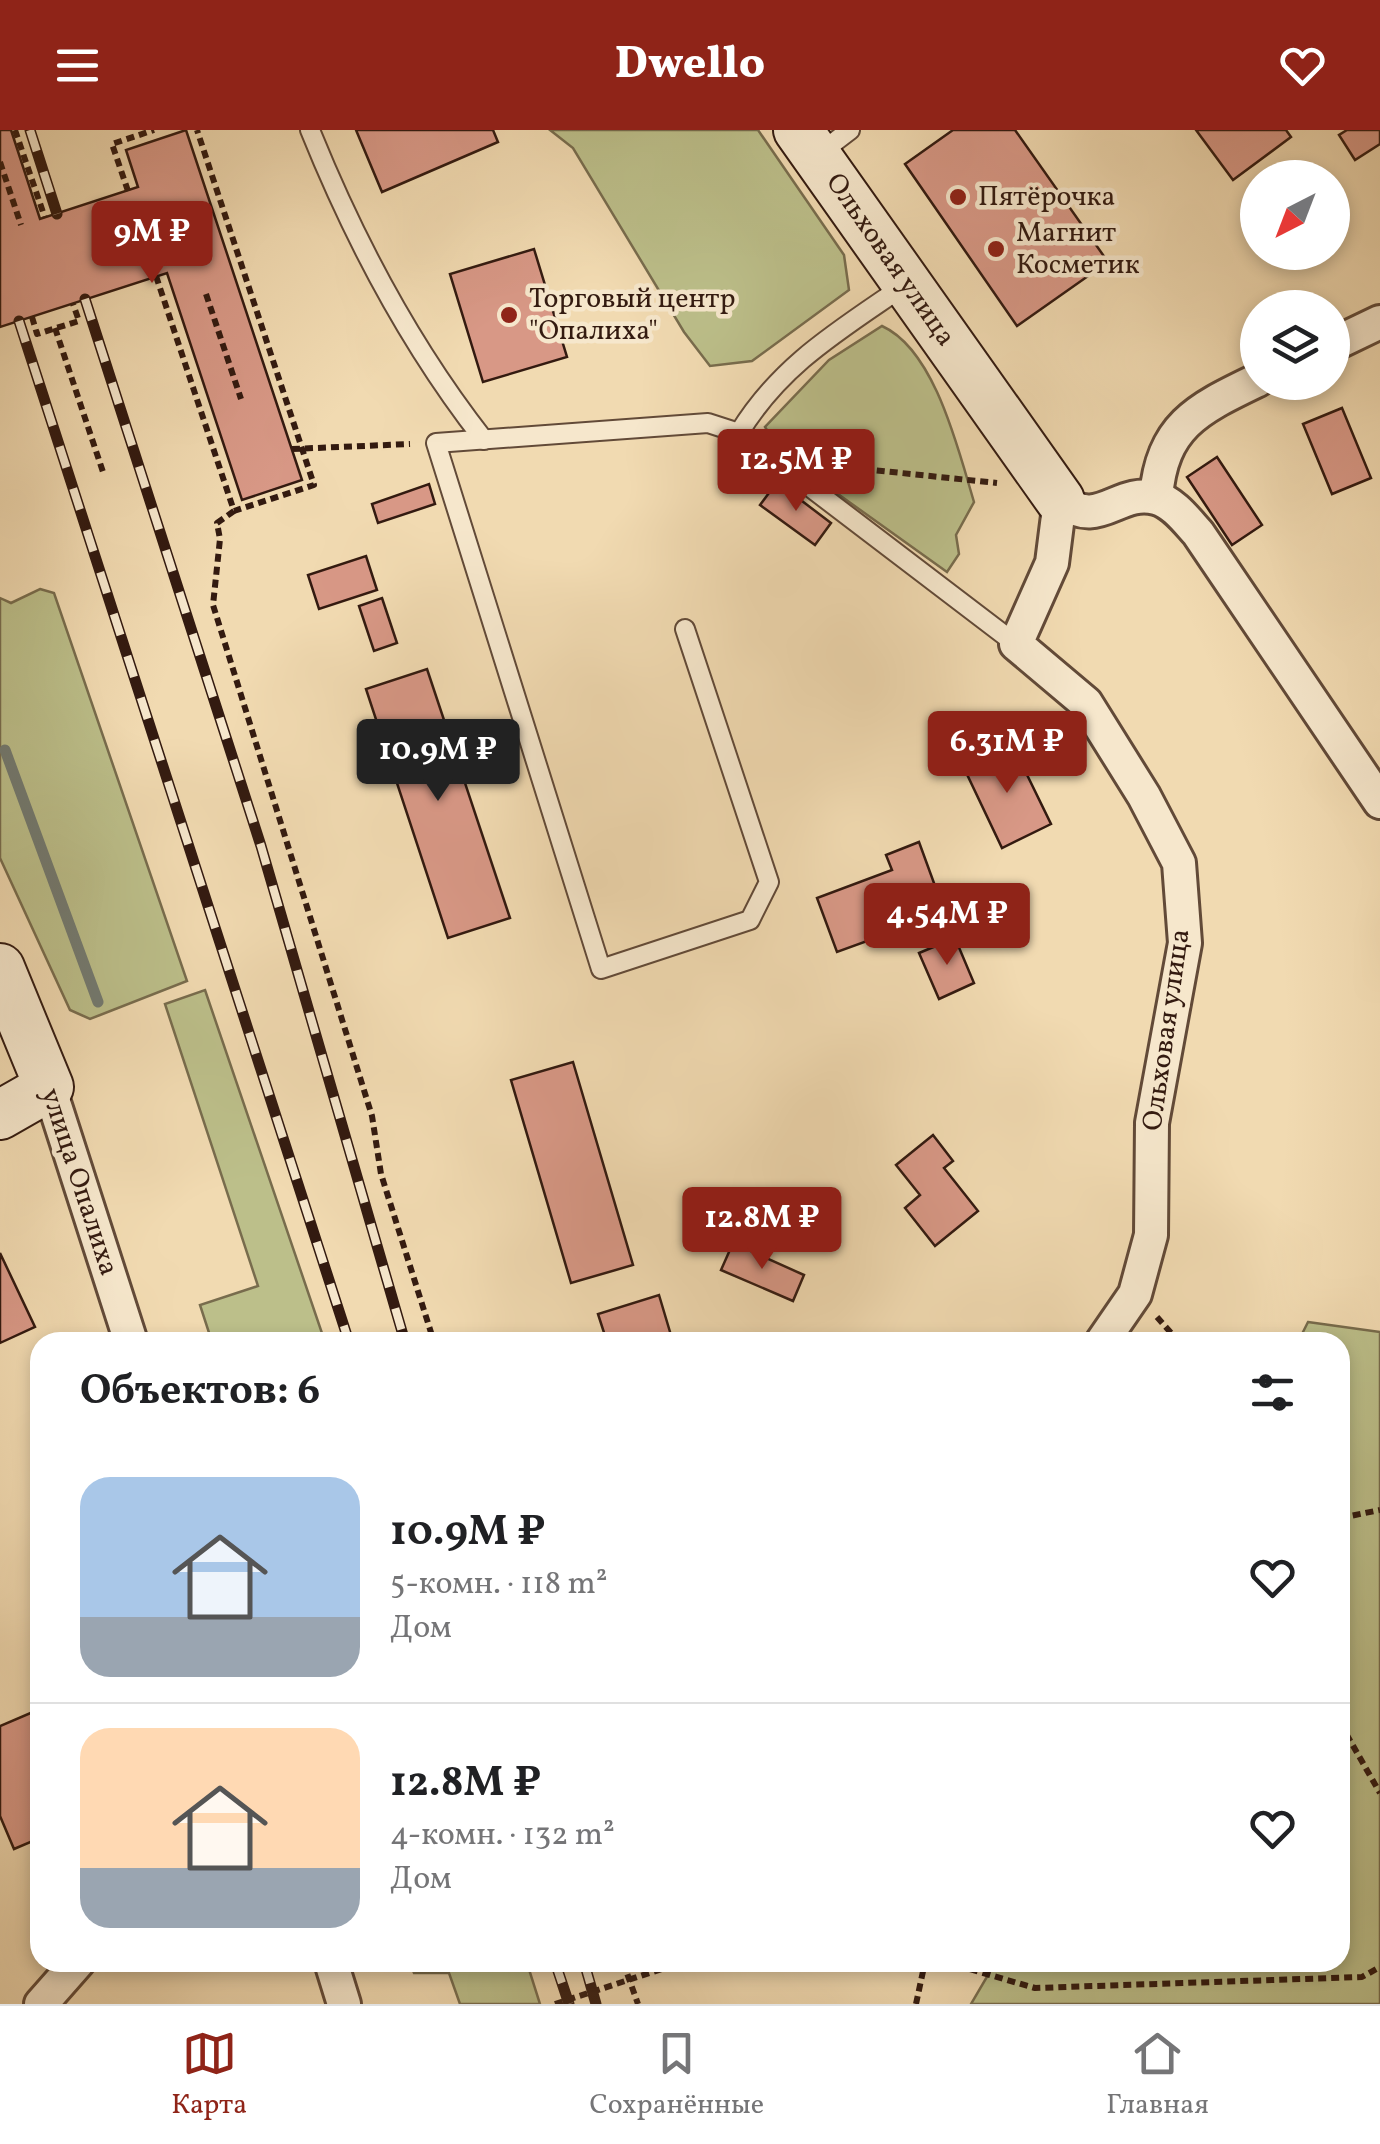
<!DOCTYPE html>
<html lang="ru">
<head>
<meta charset="utf-8">
<style>
  :root { --surface:#fff; --page:#f2f2f2; --text:#202124; --muted:#757577; --line:#e0e0e0; --accent:#8f2418 }
  body { margin:0; font-family:Vollkorn,serif; background:var(--page); color:var(--text); height:100vh; display:flex; flex-direction:column; font-size:38px; white-space:nowrap }
  * { box-sizing:border-box; margin:0 }
  p { font-size:32px; color:var(--muted) }
  .icon { flex:none; width:55px; height:55px; fill:none; stroke:currentColor; stroke-width:2; stroke-linecap:round; stroke-linejoin:round }
  .map { position:relative; flex:1; overflow:hidden }
  .sheet { position:absolute; left:30px; top:1202px; width:1320px; height:640px; display:flex; flex-direction:column; background:var(--surface); border-radius:30px; box-shadow:0 5px 15px #0003 }
  .sheet>* { flex:none }
  .needle { width:65px; rotate:222deg }
  .tools { position:absolute; left:1240px; top:30px; display:grid; gap:20px }
  .tools a { display:grid; place-items:center; width:110px; height:110px; border-radius:50%; background:var(--surface); box-shadow:0 5px 15px #0003; font-size:50px }
  .price { position:absolute; translate:-50% -85px; padding:0 22px; border-radius:10px; background:var(--accent); color:#fff; font-size:32px; line-height:65px; filter:drop-shadow(0 2px 5px #0008) }
  .price::after { content:''; position:absolute; left:50%; top:60px; width:30px; height:22px; margin-left:-15px; background:inherit; clip-path:polygon(0 0,100% 0,50% 100%) }
  .price.selected { background:#222; color:#fff }
  ul { padding:0; list-style:none }
  li { display:flex; align-items:center; gap:30px; height:250px; padding:0 50px }
  li+li { border-top:2px solid var(--line) }
  li span { display:grid; place-items:center; flex:none; width:280px; height:200px; border-radius:30px; color:#555 }
  li>.icon { margin-inline-start:auto }
  span .icon { width:120px; height:120px; fill:#fffc; stroke-width:1 }
  li b { font-size:42px }
  h2 { display:flex; justify-content:space-between; align-items:center; height:120px; padding:0 50px; font-size:42px }
  header { display:flex; justify-content:space-between; align-items:center; height:130px; padding:0 50px; background:var(--accent); color:#fff; font-size:45px; font-weight:800 }
  .tab-bar { display:flex; justify-content:space-around; align-items:center; height:140px; border-top:2px solid var(--line); background:var(--surface); font-size:28px; color:var(--muted) }
  .tab-bar a { display:grid; justify-items:center; gap:5px }
  .tab-bar .selected { color:var(--accent) }
  .map>svg:first-child { display:block }
</style>
</head>
<body>
<header><svg class="icon" aria-label="menu" viewBox="0 0 24 24"><path d="M4 6h16M4 12h16M4 18h16"/></svg>Dwello<svg class="icon" aria-label="heart" viewBox="0 0 24 24"><path d="M12 20l-8-8c-3-5 5-10 8-4 3-6 11-1 8 4z"/></svg></header>
<div class="map">
<svg width="1380" height="1874" viewBox="0 0 1380 1874">
  <rect width="100%" height="100%" fill="#f1dab1"/>
  <filter id="stains"><feTurbulence type="fractalNoise" baseFrequency=".002" numOctaves="4"/><feColorMatrix values="0 0 0 0 .2 0 0 0 0 .09 0 0 0 0 .02 0 0 0 .5 -.17"/></filter>
  <radialGradient id="worn" r=".72"><stop offset=".6" stop-color="#630" stop-opacity="0"/><stop offset="1" stop-color="#630" stop-opacity=".3"/></radialGradient>
  <g fill="#bcbf8a" stroke="#786c4d" stroke-width="2.5">
    <polygon points="550,0 758,0 844,125 849,160 752,231 710,236 684,202 573,18"/>
    <path d="M882 196C935 220 958 319 974 372L956 405 959 424 947 442 782 324 765 297 829 230Z"/>
    <polygon points="40,459 54,463 187,851 90,889 70,880 0,728 0,468 11,473"/>
    <polygon points="205,860 325,1212 212,1212 200,1175 258,1156 165,874"/>
    <polygon points="1308,1192 1380,1202 1380,1874 971,1874 995,1833 1340,1832 1340,1212 1298,1212"/>
    <polygon points="410,1833 527,1833 540,1874 460,1874 449,1843 414,1843"/>
  </g>
  <g fill="none" stroke-linecap="round" stroke-linejoin="round">
    <polyline stroke="#727a71" stroke-width="11" points="5,620 98,872"/>
  </g>
  <g fill="#d89886" stroke="#331a10" stroke-width="2.5">
    <polygon points="0,0 11,0 40,89 138,57 126,20 186,0 302,350 242,370 167,143 0,197"/>
    <polygon points="356,0 493,0 498,12 382,62"/>
    <polygon points="953,0 1015,0 1108,132 1017,196 905,34"/>
    <polygon points="1196,0 1286,0 1291,7 1233,50"/>
    <polygon points="1347,0 1380,0 1380,14 1355,30 1339,5"/>
    <polygon points="534,119 567,227 483,252 450,144"/>
    <polygon points="1342,278 1371,348 1332,364 1303,294"/>
    <polygon points="1217,327 1262,395 1232,415 1187,347"/>
    <polygon points="777,352 831,393 815,415 760,375"/>
    <polygon points="429,354 435,374 378,393 372,374"/>
    <polygon points="366,426 377,460 319,479 308,445"/>
    <polygon points="382,468 397,513 374,521 359,476"/>
    <polygon points="427,539 510,788 448,808 366,559"/>
    <polygon points="1012,614 1051,694 1002,718 964,638"/>
    <polygon points="919,712 942,775 911,786 914,794 837,822 817,768 892,740 886,725"/>
    <polygon points="955,808 974,853 939,869 919,823"/>
    <polygon points="573,932 633,1135 571,1153 511,950"/>
    <polygon points="933,1005 953,1031 944,1038 978,1081 935,1116 905,1078 920,1065 896,1035"/>
    <polygon points="733,1113 804,1145 793,1171 721,1140"/>
    <polygon points="0,1123 35,1197 0,1213"/>
    <polygon points="659,1165 673,1212 607,1212 598,1184"/>
    <polygon points="40,1579 40,1708 14,1719 0,1686 0,1596"/>
  </g>
  <g fill="none" stroke-linecap="round" stroke-linejoin="round">
    <g stroke="#624a38" stroke-width="22">
      <g id="lane">
        <path d="M310 0C354 109 411 217 484 310"/>
        <polyline points="816,26 850,0"/>
        <path d="M739 303C781 234 840 200 905 155"/>
        <polyline points="685,499 769,752 750,790 601,839 436,313 708,293 739,303 1016,514"/>
      </g>
    </g>
    <g stroke="#624a38" stroke-width="38">
      <g id="street">
        <polyline points="1332,215 1380,192"/>
        <path d="M1156 367C1162 295 1198 279 1258 250"/>
        <polyline points="1060,370 1052,433 1016,514 1086,573 1144,666 1179,733 1185,813 1152,993 1151,1105 1135,1164 1102,1212"/>
        <path d="M1060 370C1100 401 1117 358 1156 368 1173 372 1187 391 1198 403L1380 672"/>
        <polyline points="49,957 131,1212"/>
        <polyline points="331,1832 344,1874"/>
        <polyline points="41,1874 78,1832"/>
      </g>
    </g>
    <g stroke="#331a10" stroke-width="52">
      <g id="secondary">
        <polyline points="798,0 1060,370"/>
        <polyline points="0,838 49,957 0,985"/>
      </g>
    </g>
    <g stroke="#331a10" stroke-width="6" stroke-dasharray="8 5" stroke-linecap="butt">
      <polyline points="15,0 45,88"/>
      <polyline points="0,32 21,95"/>
      <polyline points="128,61 112,14 154,0"/>
      <polyline points="156,146 234,381 314,355 197,0"/>
      <polyline points="206,164 241,269"/>
      <polyline points="32,187 37,204 79,191 73,174"/>
      <polyline points="55,198 104,345"/>
      <polyline points="292,319 410,314"/>
      <polyline points="825,335 997,353"/>
      <polyline points="234,381 217,393 220,409 213,475 372,986 381,1044 434,1212"/>
      <polyline points="1157,1187 1179,1212"/>
      <polyline points="1340,1388 1380,1380"/>
      <polyline points="1340,1593 1380,1663"/>
      <polyline points="623,1832 638,1874"/>
      <polyline points="945,1832 1035,1858 1362,1847 1380,1837"/>
      <polyline points="555,1874 683,1832"/>
      <polyline points="916,1874 925,1832"/>
    </g>
    <use href="#lane" stroke="#f6e7cc" stroke-width="18"/>
    <use href="#street" stroke="#f6e7cc" stroke-width="32"/>
    <use href="#secondary" stroke="#f6e7cc" stroke-width="48"/>
    <g stroke="#331a10" stroke-width="11">
      <g id="rail">
        <polyline points="30,0 57,84"/>
        <polyline points="85,169 261,716 405,1212"/>
        <polyline points="19,191 349,1212"/>
        <polyline points="555,1832 569,1874"/>
        <polyline points="584,1832 596,1874"/>
      </g>
    </g>
    <use href="#rail" stroke="#f6e7cc" stroke-width="8" stroke-dasharray="22" stroke-linecap="butt"/>
  </g>
  <g fill="#8f2418" stroke="#f6e7cc" stroke-width="4">
    <circle cx="958" cy="67" r="10"/>
    <circle cx="996" cy="119" r="10"/>
    <circle cx="509" cy="185" r="10"/>
  </g>
  <g text-anchor="middle" dominant-baseline="central" stroke-width="9" stroke-linejoin="round" paint-order="stroke">
    <g font-size="28" fill="#331a10" stroke="#f6e7cc" text-anchor="start">
      <text x="978" y="67">Пятёрочка</text>
      <text x="1016" y="103">Магнит<tspan x="1016" dy="32">Косметик</tspan></text>
      <text x="529" y="169">Торговый центр<tspan x="529" dy="32">"Опалиха"</tspan></text>
    </g>
    <g font-size="28" fill="#331a10" stroke="#f6e7cc">
      <text transform="translate(890 130) rotate(55)">Ольховая улица</text>
      <text transform="translate(1167 900) rotate(-82)">Ольховая улица</text>
      <text transform="translate(79 1052) rotate(72)">улица Опалиха</text>
    </g>
  </g>
  <rect width="100%" height="100%" filter="url(#stains)"/>
  <rect width="100%" height="100%" fill="url(#worn)"/>
</svg>
<div class="tools">
<a><svg class="needle" viewBox="-14 -14 28 28"><path d="M0-13l5 13h-10z" fill="#e53935"/><path d="M0 13l5-13h-10z" fill="#757577"/></svg></a>
<a><svg class="icon" aria-label="layers" viewBox="0 0 24 24"><path d="M12 4l9 5-9 5-9-5zM3 14l9 5 9-5"/></svg></a>
</div>
<b class="price" style="left:152px;top:156px">9M ₽</b>
<b class="price" style="left:796px;top:384px">12.5M ₽</b>
<b class="price" style="left:1007px;top:666px">6.31M ₽</b>
<b class="price selected" style="left:438px;top:674px">10.9M ₽</b>
<b class="price" style="left:947px;top:838px">4.54M ₽</b>
<b class="price" style="left:762px;top:1142px">12.8M ₽</b>
<section class="sheet">
<h2>Объектов: 6<svg class="icon" aria-label="filters" viewBox="0 0 24 24"><path d="M4 7h16M4 17h16"/><circle cx="9" cy="7" r="2"/><circle cx="15" cy="17" r="2"/></svg></h2>
<ul>
<li><span style="background:linear-gradient(#a9c7e8 70%,#9aa5b1 0)"><svg class="icon" aria-label="home" viewBox="0 0 24 24"><path d="M3 11l9-7 9 7M6 9v11h12V9"/></svg></span><div><b>10.9M ₽</b><p>5-комн. · 118 m²</p><p>Дом</p></div><svg class="icon" aria-label="heart" viewBox="0 0 24 24"><path d="M12 20l-8-8c-3-5 5-10 8-4 3-6 11-1 8 4z"/></svg></li>
<li><span style="background:linear-gradient(#ffd9b3 70%,#9aa5b1 0)"><svg class="icon" aria-label="home" viewBox="0 0 24 24"><path d="M3 11l9-7 9 7M6 9v11h12V9"/></svg></span><div><b>12.8M ₽</b><p>4-комн. · 132 m²</p><p>Дом</p></div><svg class="icon" aria-label="heart" viewBox="0 0 24 24"><path d="M12 20l-8-8c-3-5 5-10 8-4 3-6 11-1 8 4z"/></svg></li>
</ul>
</section>
</div>
<nav class="tab-bar">
<a class="selected"><svg class="icon" aria-label="map" viewBox="0 0 24 24"><path d="M3 6l6-2 6 2 6-2v14l-6 2-6-2-6 2zM9 4v14M15 6v14"/></svg>Карта</a>
<a><svg class="icon" aria-label="saved" viewBox="0 0 24 24"><path d="M7 4h10v16l-5-4-5 4z"/></svg>Сохранённые</a>
<a><svg class="icon" aria-label="home" viewBox="0 0 24 24"><path d="M3 11l9-7 9 7M6 9v11h12V9"/></svg>Главная</a>
</nav>
</body>
</html>
